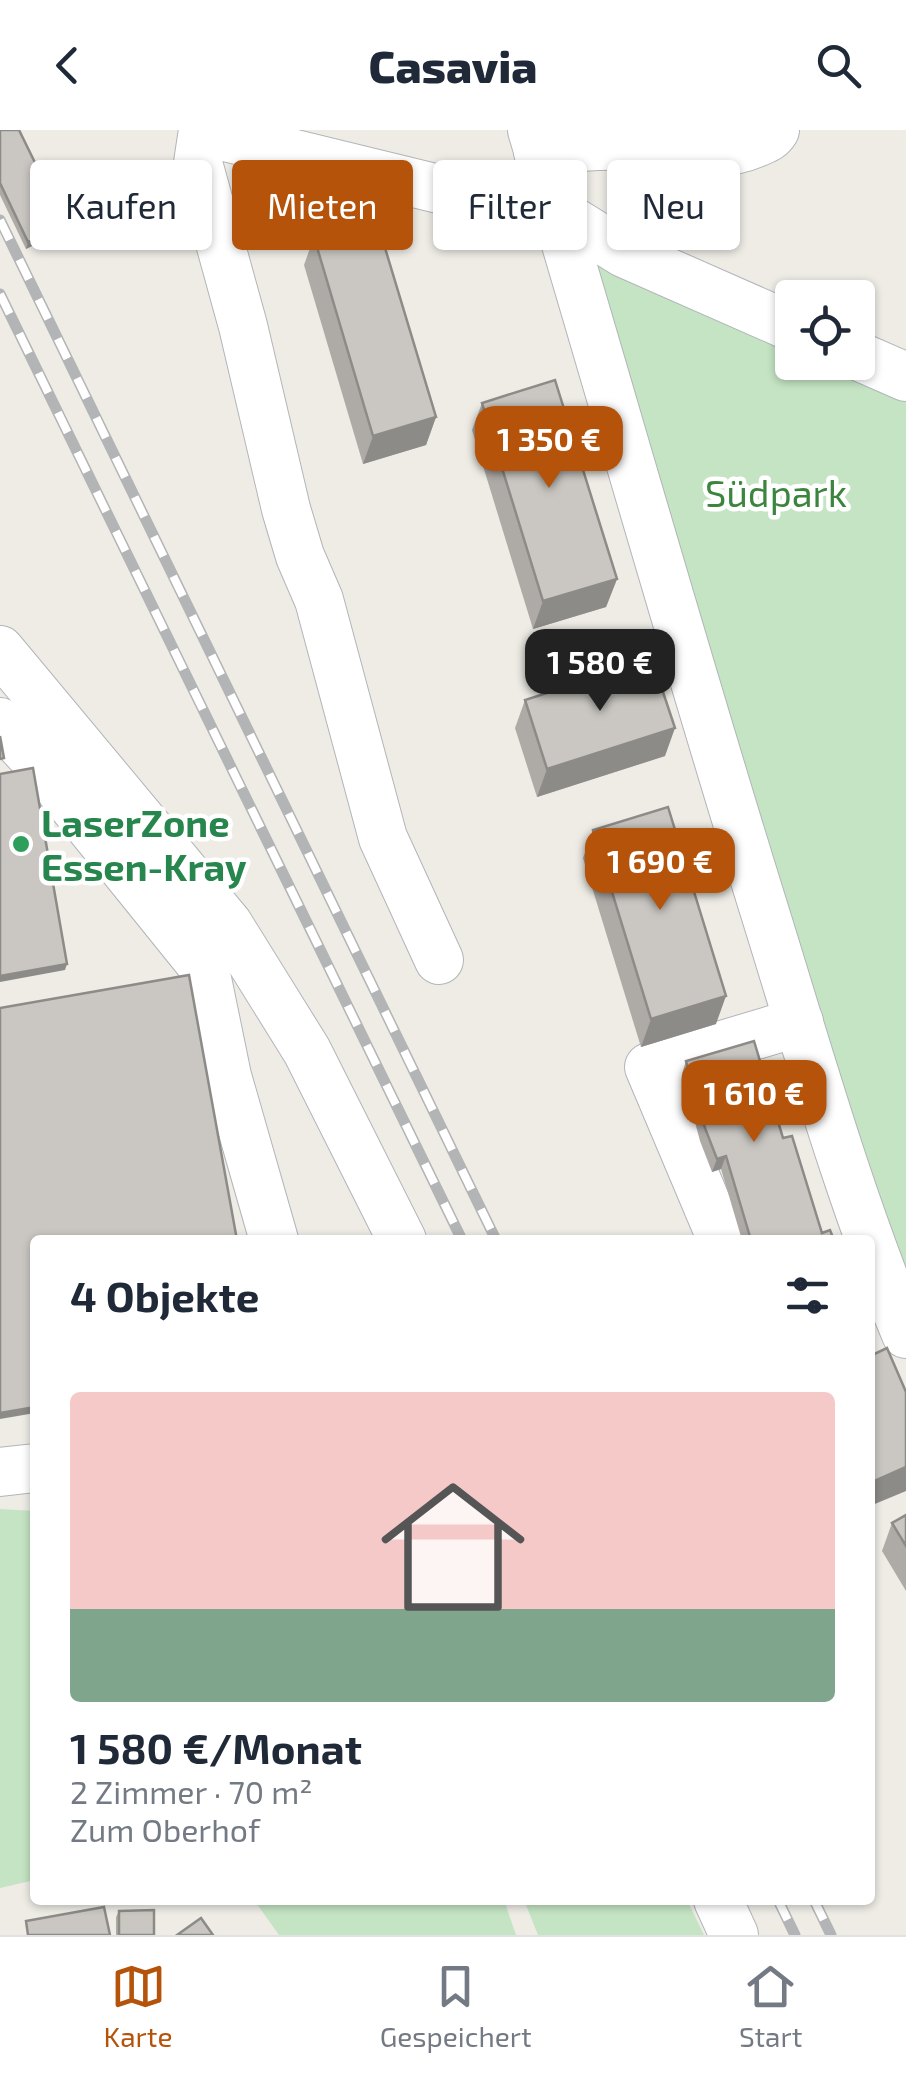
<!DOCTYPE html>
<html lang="de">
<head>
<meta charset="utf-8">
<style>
  :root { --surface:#fff; --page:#f2f2f3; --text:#1f2937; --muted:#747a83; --line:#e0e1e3; --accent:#b45309 }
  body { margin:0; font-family:"Exo 2",sans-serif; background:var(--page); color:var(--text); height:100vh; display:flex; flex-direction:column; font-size:38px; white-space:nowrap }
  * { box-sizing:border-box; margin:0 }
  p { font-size:32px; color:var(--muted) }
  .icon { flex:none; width:55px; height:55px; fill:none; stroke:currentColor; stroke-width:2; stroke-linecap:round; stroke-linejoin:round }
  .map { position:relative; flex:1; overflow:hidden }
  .panel { position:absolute; left:30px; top:1105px; width:845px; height:670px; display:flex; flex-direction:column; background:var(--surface); border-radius:10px; box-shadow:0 2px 8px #0004 }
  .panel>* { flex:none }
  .top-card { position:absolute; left:30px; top:30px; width:848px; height:90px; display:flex; gap:20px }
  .tools { position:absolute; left:775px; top:150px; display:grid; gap:20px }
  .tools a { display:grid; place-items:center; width:100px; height:100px; border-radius:10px; background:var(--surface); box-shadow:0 2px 8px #0004; font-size:50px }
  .price { position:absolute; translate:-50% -85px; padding:0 22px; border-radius:20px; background:var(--accent); color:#fff; font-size:32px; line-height:65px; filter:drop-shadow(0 2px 5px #0008) }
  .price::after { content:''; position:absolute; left:50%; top:60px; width:30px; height:22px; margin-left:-15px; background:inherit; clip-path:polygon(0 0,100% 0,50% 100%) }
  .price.active { background:#222; color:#fff }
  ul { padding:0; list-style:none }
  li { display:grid; align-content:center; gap:20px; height:530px; padding:0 40px }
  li+li { border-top:2px solid var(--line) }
  li span { display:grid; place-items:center; height:310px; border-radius:10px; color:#555 }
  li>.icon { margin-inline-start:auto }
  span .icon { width:180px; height:180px; fill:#fffc; stroke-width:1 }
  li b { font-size:42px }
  h2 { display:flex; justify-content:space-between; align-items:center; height:120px; padding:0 40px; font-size:42px }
  .chip { padding:0 35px; border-radius:10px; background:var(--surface); box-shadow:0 2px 8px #0004; font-size:35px; line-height:90px }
  .chip.active { background:var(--accent); color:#fff }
  header { display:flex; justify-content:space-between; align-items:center; height:130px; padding:0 40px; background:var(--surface); font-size:45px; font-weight:800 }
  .dock { display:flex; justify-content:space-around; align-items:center; height:140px; border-top:2px solid var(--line); background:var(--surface); font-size:28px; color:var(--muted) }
  .dock a { display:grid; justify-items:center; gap:5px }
  .dock .active { color:var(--accent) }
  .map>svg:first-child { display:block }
</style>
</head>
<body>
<header><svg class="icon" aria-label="back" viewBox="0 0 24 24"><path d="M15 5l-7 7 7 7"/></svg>Casavia<svg class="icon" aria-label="search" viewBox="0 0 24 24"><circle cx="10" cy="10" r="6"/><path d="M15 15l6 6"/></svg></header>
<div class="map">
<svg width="906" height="1805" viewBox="0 0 906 1805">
  <rect width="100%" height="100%" fill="#eeece5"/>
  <g fill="#c4e4c3">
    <polygon points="567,98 792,201 792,232 858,232 906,254 906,1193"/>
    <polygon points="0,1379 35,1381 35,1750 0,1758"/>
    <polygon points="254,1770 504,1770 516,1805 279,1805"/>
    <polygon points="524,1770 687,1770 704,1805 538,1805"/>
  </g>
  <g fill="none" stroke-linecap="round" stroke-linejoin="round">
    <g stroke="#b2b5b9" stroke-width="50">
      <g id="minor">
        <polyline points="203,0 198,33 243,196 286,379 300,426 319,470 383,708 439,830"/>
        <polyline points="209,0 221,6 451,62 556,81 624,123 792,197"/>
        <path d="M532 0C611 263 685 527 767 789 810 928 850 1069 906 1204"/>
        <path d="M538 22C570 17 600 15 632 16 678 18 712 32 756 13 765 9 770 8 775 0"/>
        <polyline points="858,226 906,247"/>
        <polyline points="0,520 228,794 307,921 402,1110"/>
        <polyline points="0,592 42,637 205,839 227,946 274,1110"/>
        <polyline points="722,1110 649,937 799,892"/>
        <polyline points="0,1342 35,1338"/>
        <polyline points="718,1770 734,1805"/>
      </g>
    </g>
    <use href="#minor" stroke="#fff" stroke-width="48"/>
    <g stroke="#b3b4b5" stroke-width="11">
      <g id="rail">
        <polyline points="0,90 496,1110"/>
        <polyline points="0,164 462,1110"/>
        <polyline points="778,1770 795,1805"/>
        <polyline points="814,1770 831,1805"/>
      </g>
    </g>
    <use href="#rail" stroke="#fff" stroke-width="8" stroke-dasharray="22" stroke-linecap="butt"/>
  </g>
  <g fill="#aeaba7">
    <polygon points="0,0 65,94 62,101 26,119 0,65"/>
    <polygon points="314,107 436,287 426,315 363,334 304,135"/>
    <polygon points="482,273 617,449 606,477 533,499 472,300"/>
    <polygon points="525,570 665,626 537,667 515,598"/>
    <polygon points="593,700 716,894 641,917 583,728"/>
    <polygon points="686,931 783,1008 822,1103 834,1110 742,1110 721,1039 712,1042 700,1011 682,944"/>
    <polygon points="906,1385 906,1461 882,1421 892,1393"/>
    <polygon points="119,1781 154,1805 116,1805 116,1787"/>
  </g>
  <g fill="#8d8b88">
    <polygon points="65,94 62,101 26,119 28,112"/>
    <polygon points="436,287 426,315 363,334 373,306"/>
    <polygon points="617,449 606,477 533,499 543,471"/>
    <polygon points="675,598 665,626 537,667 547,639"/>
    <polygon points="67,834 65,840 0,852 0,846"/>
    <polygon points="726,866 716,894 641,917 651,889"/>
    <polygon points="726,1026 721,1039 712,1042 717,1029"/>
    <polygon points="35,1277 35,1283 0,1289 0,1283"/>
    <polygon points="906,1337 906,1361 870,1376 870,1353"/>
  </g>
  <g fill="#cac7c2" stroke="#8d8b88" stroke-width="2.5">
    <polygon points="0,0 19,0 65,94 28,112 0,53"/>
    <polygon points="376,88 436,287 373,306 314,107"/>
    <polygon points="555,250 617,449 543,471 482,273"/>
    <polygon points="652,529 675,598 547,639 525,570"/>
    <polygon points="0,606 4,628 0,629"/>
    <polygon points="33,638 67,834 0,846 0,644"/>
    <polygon points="668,677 726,866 651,889 593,700"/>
    <polygon points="189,845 237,1110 35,1110 35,1277 0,1283 0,878"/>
    <polygon points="754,911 783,1008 792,1006 822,1103 830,1100 834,1110 751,1110 726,1026 717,1029 705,998 686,931"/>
    <polygon points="887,1218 906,1262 906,1337 870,1353 870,1226"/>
    <polygon points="906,1385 906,1416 892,1393"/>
    <polygon points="104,1777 110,1805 28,1805 26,1791"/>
    <polygon points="154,1780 154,1805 119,1805 119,1781"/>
    <polygon points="201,1788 213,1805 177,1805"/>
  </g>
  <circle fill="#2e9e5b" stroke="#fff" stroke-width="4" cx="21" cy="714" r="10"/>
  <g text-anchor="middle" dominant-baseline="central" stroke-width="9" stroke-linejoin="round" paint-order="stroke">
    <g font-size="38" fill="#3c853e" stroke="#fff">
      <text x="776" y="362">Südpark</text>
    </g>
    <g font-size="38" font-weight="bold" fill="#27864d" stroke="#fff" text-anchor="start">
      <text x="41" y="692">LaserZone<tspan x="41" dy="44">Essen-Kray</tspan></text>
    </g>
  </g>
</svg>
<div class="tools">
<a><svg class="icon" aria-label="locate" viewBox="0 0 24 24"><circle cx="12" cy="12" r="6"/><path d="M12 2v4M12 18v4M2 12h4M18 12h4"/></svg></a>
</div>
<b class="price" style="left:549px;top:361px">1 350 €</b>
<b class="price active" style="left:600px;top:584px">1 580 €</b>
<b class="price" style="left:660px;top:783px">1 690 €</b>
<b class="price" style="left:754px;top:1015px">1 610 €</b>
<div class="top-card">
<a class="chip">Kaufen</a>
<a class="chip active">Mieten</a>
<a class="chip">Filter</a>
<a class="chip">Neu</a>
</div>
<section class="panel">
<h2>4 Objekte<svg class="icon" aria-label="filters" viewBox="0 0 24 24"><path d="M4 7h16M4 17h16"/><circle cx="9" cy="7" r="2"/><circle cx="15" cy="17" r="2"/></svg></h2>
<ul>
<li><span style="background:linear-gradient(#f6c9c9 70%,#7fa58c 0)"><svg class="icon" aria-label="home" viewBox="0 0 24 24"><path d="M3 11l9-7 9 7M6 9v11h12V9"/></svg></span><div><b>1 580 €/Monat</b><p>2 Zimmer · 70 m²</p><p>Zum Oberhof</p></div></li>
</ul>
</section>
</div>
<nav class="dock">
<a class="active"><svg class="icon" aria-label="map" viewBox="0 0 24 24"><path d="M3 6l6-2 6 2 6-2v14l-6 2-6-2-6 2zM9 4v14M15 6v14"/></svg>Karte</a>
<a><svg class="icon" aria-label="saved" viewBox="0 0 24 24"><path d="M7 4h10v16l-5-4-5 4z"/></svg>Gespeichert</a>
<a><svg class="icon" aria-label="home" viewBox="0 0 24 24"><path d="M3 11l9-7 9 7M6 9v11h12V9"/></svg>Start</a>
</nav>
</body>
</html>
